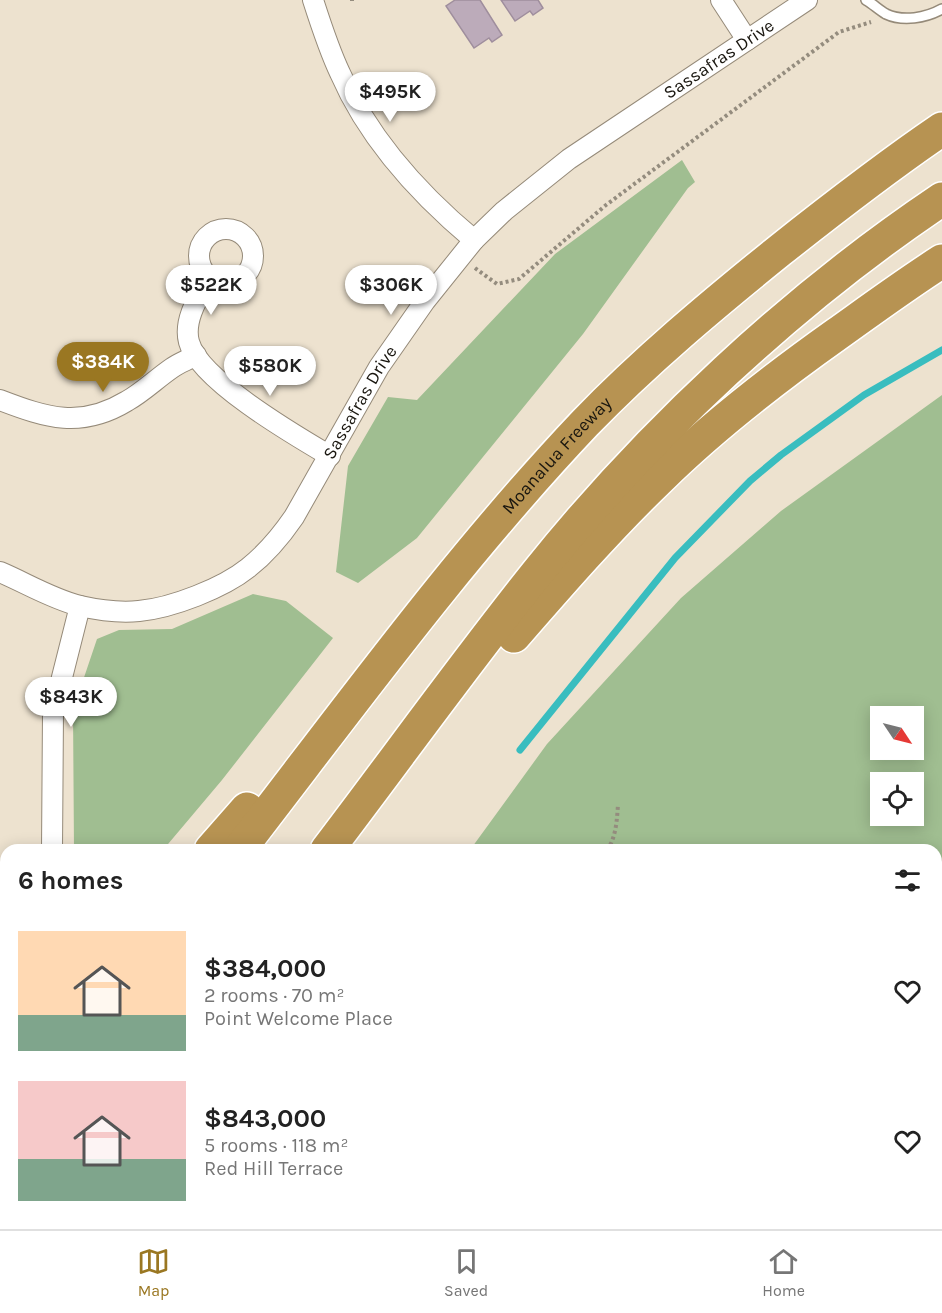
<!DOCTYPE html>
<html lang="en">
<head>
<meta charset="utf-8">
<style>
  :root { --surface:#fff; --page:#f6f6f6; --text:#222; --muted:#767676; --line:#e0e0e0; --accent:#9a7722 }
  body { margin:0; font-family:Karla,sans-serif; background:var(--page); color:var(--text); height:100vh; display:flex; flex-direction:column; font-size:22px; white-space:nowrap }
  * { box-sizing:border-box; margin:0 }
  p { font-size:20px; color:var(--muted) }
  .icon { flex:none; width:33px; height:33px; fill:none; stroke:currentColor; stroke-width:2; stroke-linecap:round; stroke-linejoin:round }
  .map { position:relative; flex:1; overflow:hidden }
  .panel { position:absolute; left:0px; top:844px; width:942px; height:386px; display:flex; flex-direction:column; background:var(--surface); border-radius:18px 18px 0 0; box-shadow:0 3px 15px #0003 }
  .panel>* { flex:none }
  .needle { width:39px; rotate:125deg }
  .tools { position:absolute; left:870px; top:706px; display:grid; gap:12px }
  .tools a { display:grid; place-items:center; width:54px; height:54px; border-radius:0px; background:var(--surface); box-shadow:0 3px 15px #0003; font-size:30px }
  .price { position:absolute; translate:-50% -51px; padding:0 14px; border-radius:21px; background:#fff; color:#222; font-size:20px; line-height:39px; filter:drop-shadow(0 2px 3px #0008) }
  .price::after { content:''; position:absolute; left:50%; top:36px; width:18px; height:14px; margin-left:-9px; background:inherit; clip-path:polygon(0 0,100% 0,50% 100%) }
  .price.active { background:var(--accent); color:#fff }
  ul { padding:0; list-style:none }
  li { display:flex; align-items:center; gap:18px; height:150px; padding:0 18px }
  li span { display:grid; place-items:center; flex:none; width:168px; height:120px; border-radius:0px; color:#555 }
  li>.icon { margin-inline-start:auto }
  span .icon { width:72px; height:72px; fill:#fffc; stroke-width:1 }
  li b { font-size:26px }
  h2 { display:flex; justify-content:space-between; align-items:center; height:72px; padding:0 18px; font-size:26px }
  .menu { display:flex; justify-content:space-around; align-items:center; height:84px; border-top:2px solid var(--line); background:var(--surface); font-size:16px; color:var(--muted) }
  .menu a { display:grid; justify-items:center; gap:3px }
  .menu .active { color:var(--accent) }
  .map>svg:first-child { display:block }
</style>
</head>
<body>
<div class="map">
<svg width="942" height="1229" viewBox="0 0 942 1229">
  <rect width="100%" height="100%" fill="#ede2cf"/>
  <g fill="#a0be91" fill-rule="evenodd">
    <polygon points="682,160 695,182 688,188 583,334 417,538 358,583 336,572 348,466 388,397 417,400 555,254"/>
    <path d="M942 395V1229H494V1224H936V850H470L547 744 681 598 781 511ZM880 717H914V750H880ZM880 783H914V816H880Z"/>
    <polygon points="253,594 286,601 333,638 222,780 163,850 74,850 73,710 97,639 119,630 172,629"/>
    <polygon points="6,935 6,1038 0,1044 0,941"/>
  </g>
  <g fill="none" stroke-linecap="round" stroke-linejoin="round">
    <polyline stroke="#39bdbf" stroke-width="7" points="520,750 675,558 750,481 781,455 864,395 942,350"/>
  </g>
  <g fill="#bcabba" stroke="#9f8e9d" stroke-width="1.5">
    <polygon points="455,0 480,0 502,35 492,42 489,38 474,48 446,6"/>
    <polygon points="501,0 538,0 543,8 533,15 530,11 515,21"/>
    <rect x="426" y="1224" width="41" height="5"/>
  </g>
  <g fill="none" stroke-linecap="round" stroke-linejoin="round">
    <g stroke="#958a79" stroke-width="12">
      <path id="lane" d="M866 0C873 4 879 10 886 14 903 22 926 18 942 9"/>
    </g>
    <g stroke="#958a79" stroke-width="22">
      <g id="street">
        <path d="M313 0C321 25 329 50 340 73 369 140 419 194 474 240"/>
        <polyline points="721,0 747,40"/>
        <circle cx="226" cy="256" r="27"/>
        <path d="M209 278C199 296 183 320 189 342 199 380 296 436 330 456"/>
        <path d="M0 400C47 418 81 429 127 401 143 392 156 379 172 368 179 363 188 360 196 355"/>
        <path id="s1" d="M0 572C26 583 52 599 80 606 98 610 120 613 139 611 172 608 223 588 248 568 267 553 281 536 294 517L379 367 425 301 474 240 504 211 569 159 807 0"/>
        <polyline points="52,850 53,713 80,606"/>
        <polyline points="654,1224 657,1229"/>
        <polyline points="386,1229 386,1224"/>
      </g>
    </g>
    <g stroke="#fff" stroke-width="36">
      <g id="highway">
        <path d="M514 636C561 582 608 528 660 478 714 425 775 378 837 334 872 309 906 284 942 261"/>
        <polyline points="211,850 247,809"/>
        <path id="s2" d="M239 850C351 705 459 556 585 423 645 361 712 305 779 251 832 209 886 167 942 129"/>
        <path d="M327 850C397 758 465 663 537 573 649 433 793 299 942 199"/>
        <polyline points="0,1068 6,1063"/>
        <polyline points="0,1139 6,1133"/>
        <polyline points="4,1229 10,1224"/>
        <polyline points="54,1229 59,1224"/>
      </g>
    </g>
    <g stroke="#948c7e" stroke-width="4" stroke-dasharray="3 3" stroke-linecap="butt">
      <polyline points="352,0 352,1"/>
      <polyline points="475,268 497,284 519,279 606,205 839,32 871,22"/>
      <path d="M607 850C616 838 617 820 618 804"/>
      <polyline points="784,1229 785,1224"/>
    </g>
    <use href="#lane" stroke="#fff" stroke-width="9"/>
    <use href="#street" stroke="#fff" stroke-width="20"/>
    <use href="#highway" stroke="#b79352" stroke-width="33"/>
  </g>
  <g text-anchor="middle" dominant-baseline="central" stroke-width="6" stroke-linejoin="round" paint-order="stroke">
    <g font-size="18" fill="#19160f" stroke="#fff">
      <text stroke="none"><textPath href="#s1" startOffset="970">Sassafras Drive</textPath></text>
      <text stroke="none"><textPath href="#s1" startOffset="466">Sassafras Drive</textPath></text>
      <text stroke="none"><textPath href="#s2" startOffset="507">Moanalua Freeway</textPath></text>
    </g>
  </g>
</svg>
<div class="tools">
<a><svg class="needle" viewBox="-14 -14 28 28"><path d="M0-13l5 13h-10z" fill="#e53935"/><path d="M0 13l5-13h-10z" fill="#767676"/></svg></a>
<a><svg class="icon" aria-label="locate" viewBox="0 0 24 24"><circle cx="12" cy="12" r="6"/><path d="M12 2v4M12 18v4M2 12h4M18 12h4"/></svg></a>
</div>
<b class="price" style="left:390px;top:123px">$495K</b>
<b class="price" style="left:211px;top:316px">$522K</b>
<b class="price" style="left:391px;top:316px">$306K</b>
<b class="price active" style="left:103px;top:393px">$384K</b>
<b class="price" style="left:270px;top:397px">$580K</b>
<b class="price" style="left:71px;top:728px">$843K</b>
<section class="panel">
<h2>6 homes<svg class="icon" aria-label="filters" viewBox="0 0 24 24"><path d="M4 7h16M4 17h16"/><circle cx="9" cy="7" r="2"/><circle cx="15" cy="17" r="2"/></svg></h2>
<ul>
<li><span style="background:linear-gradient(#ffd9b3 70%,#7fa58c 0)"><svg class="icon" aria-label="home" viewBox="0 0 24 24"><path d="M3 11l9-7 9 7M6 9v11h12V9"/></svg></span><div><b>$384,000</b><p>2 rooms · 70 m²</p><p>Point Welcome Place</p></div><svg class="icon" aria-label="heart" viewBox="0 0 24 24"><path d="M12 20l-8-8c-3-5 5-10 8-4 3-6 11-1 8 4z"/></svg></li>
<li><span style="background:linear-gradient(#f6c9c9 65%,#7fa58c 0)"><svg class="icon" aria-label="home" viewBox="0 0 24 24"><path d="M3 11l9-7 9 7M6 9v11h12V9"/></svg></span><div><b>$843,000</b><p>5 rooms · 118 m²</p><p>Red Hill Terrace</p></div><svg class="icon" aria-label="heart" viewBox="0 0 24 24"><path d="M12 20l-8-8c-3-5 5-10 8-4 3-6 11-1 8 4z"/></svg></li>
</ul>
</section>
</div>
<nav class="menu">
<a class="active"><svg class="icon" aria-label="map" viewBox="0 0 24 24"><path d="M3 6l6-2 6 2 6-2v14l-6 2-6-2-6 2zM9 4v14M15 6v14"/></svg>Map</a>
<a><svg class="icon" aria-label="saved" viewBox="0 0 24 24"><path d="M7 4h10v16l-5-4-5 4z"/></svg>Saved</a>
<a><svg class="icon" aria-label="home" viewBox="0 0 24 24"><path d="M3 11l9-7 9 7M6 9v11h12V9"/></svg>Home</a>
</nav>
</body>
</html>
